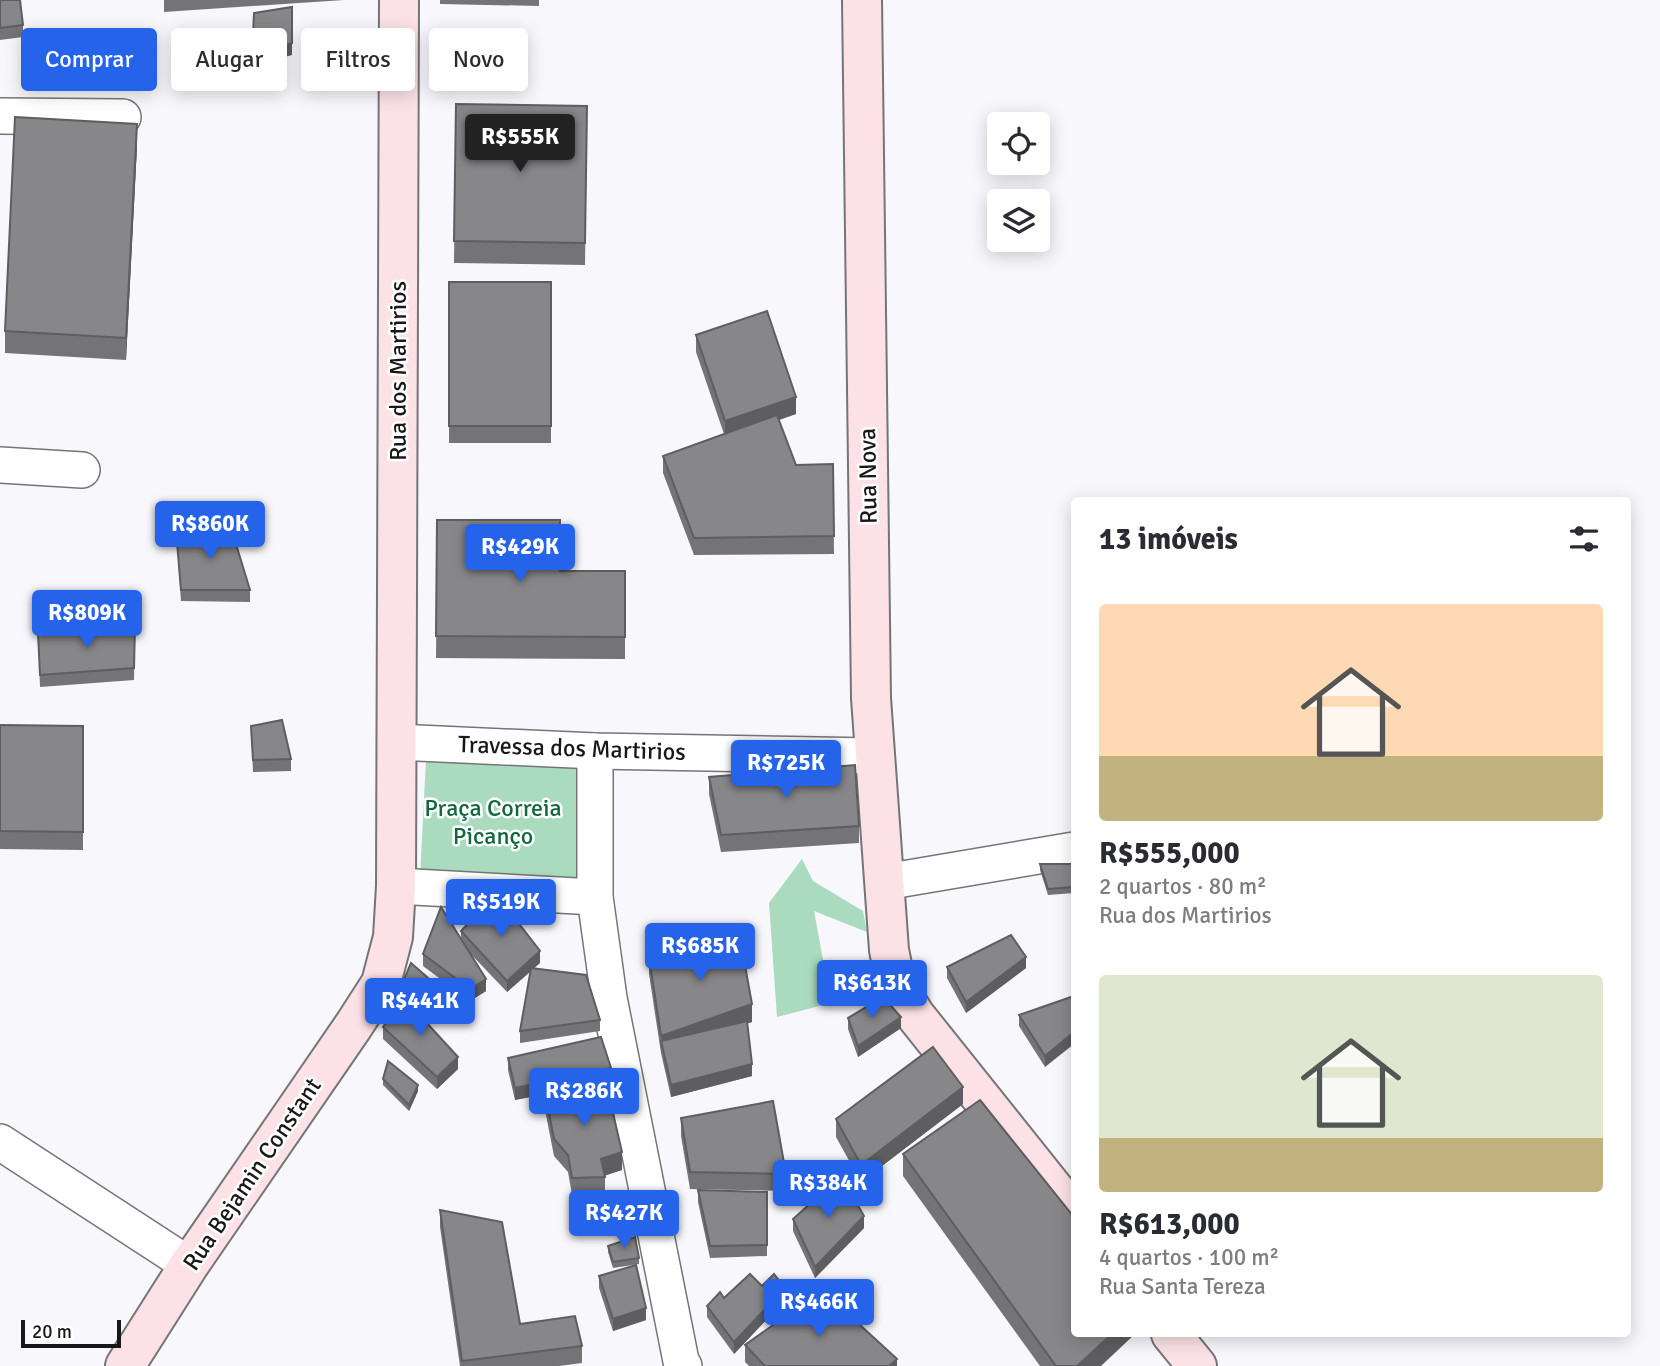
<!DOCTYPE html>
<html lang="pt">
<head>
<meta charset="utf-8">
<style>
  :root { --surface:#fff; --page:#f2f2f3; --text:#2b2b33; --muted:#7c7c81; --accent:#2563eb }
  body { margin:0; font-family:Signika,sans-serif; background:var(--page); color:var(--text); height:100vh; display:flex; flex-direction:column; font-size:26px; white-space:nowrap }
  * { box-sizing:border-box; margin:0 }
  p { font-size:23px; color:var(--muted) }
  .icon { flex:none; width:38px; height:38px; fill:none; stroke:currentColor; stroke-width:2; stroke-linecap:round; stroke-linejoin:round }
  .map { position:relative; flex:1; overflow:hidden }
  .sheet { position:absolute; left:1071px; top:497px; width:560px; height:840px; display:flex; flex-direction:column; background:var(--surface); border-radius:7px; box-shadow:0 4px 18px #0003 }
  .sheet>* { flex:none }
  .hud { position:absolute; left:21px; top:28px; width:665px; height:63px; display:flex; gap:14px }
  .buttons { position:absolute; left:987px; top:112px; display:grid; gap:14px }
  .buttons a { display:grid; place-items:center; width:63px; height:63px; border-radius:7px; background:var(--surface); box-shadow:0 4px 18px #0003; font-size:35px }
  .scale { position:absolute; left:21px; bottom:18px; width:100px; box-sizing:border-box; padding-left:7px; border:4px solid #181819; border-top:0; font-size:19px; line-height:24px; white-space:nowrap; color:#181819; -webkit-text-stroke:5px #fff; paint-order:stroke }
  .price { position:absolute; translate:-50% -60px; padding:0 16px; border-radius:7px; background:var(--accent); color:#fff; font-size:23px; line-height:46px; filter:drop-shadow(0 2px 4px #0008) }
  .price::after { content:''; position:absolute; left:50%; top:42px; width:21px; height:16px; margin-left:-10px; background:inherit; clip-path:polygon(0 0,100% 0,50% 100%) }
  .price.on { background:#222; color:#fff }
  ul { padding:0; list-style:none }
  li { display:grid; align-content:center; gap:14px; height:371px; padding:0 28px }
  li span { display:grid; place-items:center; height:217px; border-radius:7px; color:#555 }
  li>.icon { margin-inline-start:auto }
  span .icon { width:126px; height:126px; fill:#fffc; stroke-width:1 }
  li b { font-size:30px }
  h2 { display:flex; justify-content:space-between; align-items:center; height:84px; padding:0 28px; font-size:30px }
  .pill { padding:0 24px; border-radius:7px; background:var(--surface); box-shadow:0 4px 18px #0003; font-size:24px; line-height:63px }
  .pill.on { background:var(--accent); color:#fff }
  .map>svg:first-child { display:block }
</style>
</head>
<body>
<div class="map">
<svg width="1660" height="1366" viewBox="0 0 1660 1366">
  <rect width="100%" height="100%" fill="#f7f7fc"/>
  <g fill="#aadbbe">
    <polygon points="426,761 583,765 581,885 420,877"/>
    <polygon points="802,859 813,881 863,911 867,932 814,911 831,1003 777,1017 769,903"/>
  </g>
  <polygon fill="#86c6d5" stroke="#65929d" stroke-width="2" points="66,593 110,593 122,607 110,619 77,614"/>
  <g fill="none" stroke-linecap="round" stroke-linejoin="round">
    <g stroke="#757578" stroke-width="38">
      <g id="street">
        <polyline points="0,116 123,117"/>
        <polyline points="0,465 82,470"/>
        <polyline points="396,742 595,751 874,756"/>
        <polyline points="595,751 595,897 609,998 681,1361 684,1366"/>
        <polyline points="885,882 1074,850"/>
        <polyline points="396,886 595,897"/>
        <polyline points="0,1142 189,1265"/>
      </g>
    </g>
    <g stroke="#757578" stroke-width="42">
      <g id="secondary">
        <polyline points="862,0 871,698 889,950 896,985 915,1015 1074,1214"/>
        <polyline points="1171,1334 1197,1366"/>
        <polyline points="125,1366 189,1265 354,1025 381,983 393,937 396,886 399,0"/>
      </g>
    </g>
    <use href="#street" stroke="#fff" stroke-width="35"/>
    <use href="#secondary" stroke="#fce2e6" stroke-width="38"/>
  </g>
  <g fill="#747477">
    <polygon points="0,0 23,25 23,37 0,40"/>
    <polygon points="164,0 344,0 164,12"/>
    <polygon points="440,0 539,0 539,6 440,4"/>
    <polygon points="456,104 587,106 585,265 454,263"/>
    <polygon points="137,146 126,360 5,353 5,331"/>
    <rect x="449" y="282" width="102" height="161"/>
    <polygon points="696,335 796,414 779,420 796,465 833,464 834,554 694,555 663,473 663,456 724,434 696,352"/>
    <polygon points="437,520 560,571 625,571 625,659 436,658"/>
    <polygon points="176,530 250,590 250,602 181,601"/>
    <polygon points="135,626 134,680 40,687 38,633"/>
    <polygon points="0,725 83,726 83,850 0,849"/>
    <polygon points="251,726 291,759 291,771 253,772"/>
    <polygon points="709,777 859,826 859,843 721,852 709,794"/>
    <polygon points="1040,864 1074,864 1074,893 1048,895 1040,870"/>
    <polygon points="461,931 540,963 534,968 600,1020 600,1031 520,1043 520,1031 531,971 507,992 466,949 486,991 470,1001 423,966 423,954 461,940"/>
    <polygon points="649,957 752,1022 747,1023 752,1076 671,1097 661,1053 649,974"/>
    <polygon points="947,967 1026,968 966,1013 947,978"/>
    <polygon points="402,984 443,997 430,1012 402,990"/>
    <polygon points="1074,996 1045,1067 1019,1026 1019,1015"/>
    <polygon points="848,1018 901,1028 858,1057 848,1029"/>
    <polygon points="383,1027 458,1069 437,1089 383,1039"/>
    <polygon points="508,1058 611,1080 564,1090 622,1170 605,1175 605,1194 572,1195 568,1172 554,1156 545,1110 545,1094 515,1100 508,1070"/>
    <polygon points="383,1079 418,1091 409,1111 383,1085"/>
    <polygon points="963,1104 861,1182 836,1137 836,1119"/>
    <polygon points="681,1118 786,1174 786,1191 690,1189 681,1136"/>
    <polygon points="903,1154 1101,1366 1040,1366 903,1176"/>
    <polygon points="698,1190 767,1192 767,1256 710,1258 698,1202"/>
    <polygon points="440,1210 520,1324 582,1346 582,1363 559,1366 460,1366 440,1227"/>
    <polygon points="793,1219 864,1228 815,1278 793,1231"/>
    <polygon points="608,1246 639,1258 639,1264 613,1268 608,1252"/>
    <polygon points="599,1276 646,1320 613,1331 599,1288"/>
    <polygon points="762,1286 785,1300 734,1354 707,1317 707,1306 724,1298"/>
    <polygon points="745,1345 897,1366 749,1366 745,1362"/>
  </g>
  <g fill="#5e5e61">
    <polygon points="292,43 292,55 252,66 252,54"/>
    <polygon points="137,124 137,146 126,360 126,338"/>
    <polygon points="796,397 796,414 725,438 725,421"/>
    <polygon points="540,951 540,963 507,992 507,981"/>
    <polygon points="1026,957 1026,968 966,1013 966,1002"/>
    <polygon points="486,979 486,991 470,1001 470,989"/>
    <polygon points="443,991 443,997 430,1012 430,1006"/>
    <polygon points="752,1004 752,1022 663,1052 661,1036"/>
    <polygon points="901,1017 901,1028 858,1057 858,1046"/>
    <polygon points="1074,1032 1074,1044 1045,1067 1045,1056"/>
    <polygon points="458,1057 458,1069 437,1089 437,1077"/>
    <polygon points="752,1064 752,1076 671,1097 671,1085"/>
    <polygon points="611,1068 611,1080 515,1100 515,1088"/>
    <polygon points="418,1085 418,1091 409,1111 409,1105"/>
    <polygon points="963,1087 963,1104 861,1182 861,1165"/>
    <polygon points="622,1152 622,1170 601,1177 601,1159"/>
    <polygon points="864,1216 864,1228 815,1278 815,1267"/>
    <polygon points="785,1288 785,1300 734,1354 734,1342"/>
    <polygon points="646,1308 646,1320 613,1331 613,1319"/>
    <polygon points="1112,1334 1135,1334 1101,1366 1077,1366"/>
    <polygon points="897,1359 897,1366 889,1366"/>
  </g>
  <g fill="#87878a" stroke="#5e5e61" stroke-width="2">
    <polygon points="0,0 20,0 23,25 0,28"/>
    <polygon points="292,7 292,43 252,54 254,13"/>
    <polygon points="456,104 587,106 585,243 454,241"/>
    <polygon points="15,117 137,124 126,338 5,331"/>
    <rect x="449" y="282" width="102" height="144"/>
    <polygon points="767,311 796,397 725,421 696,335"/>
    <polygon points="777,415 796,465 833,464 834,536 694,538 663,456"/>
    <polygon points="437,520 560,520 560,571 625,571 625,637 436,636"/>
    <polygon points="176,530 232,531 250,590 181,590"/>
    <polygon points="135,626 134,668 40,675 38,633"/>
    <polygon points="282,720 291,759 253,760 251,726"/>
    <polygon points="0,725 83,726 83,832 0,831"/>
    <polygon points="855,765 859,826 721,835 709,777"/>
    <polygon points="1040,864 1074,864 1074,887 1048,889"/>
    <polygon points="496,894 540,951 507,981 461,931"/>
    <polygon points="441,907 486,979 470,989 423,954"/>
    <polygon points="739,932 752,1004 661,1036 649,957"/>
    <polygon points="1011,935 1026,957 966,1002 947,967"/>
    <polygon points="411,963 443,991 430,1006 402,984"/>
    <polygon points="531,968 586,975 600,1020 520,1031"/>
    <polygon points="1074,996 1074,1032 1045,1056 1019,1015"/>
    <polygon points="403,997 458,1057 437,1077 383,1027"/>
    <polygon points="883,997 901,1017 858,1046 848,1018"/>
    <polygon points="747,1021 752,1064 671,1085 661,1041"/>
    <polygon points="601,1037 611,1068 515,1088 508,1058"/>
    <polygon points="933,1047 963,1087 861,1165 836,1119"/>
    <polygon points="388,1061 418,1085 409,1105 383,1079"/>
    <polygon points="606,1083 622,1152 601,1159 605,1177 572,1178 568,1155 554,1139 545,1092"/>
    <polygon points="980,1100 1074,1217 1074,1334 1112,1334 1077,1366 1056,1366 903,1154"/>
    <polygon points="773,1101 786,1174 690,1172 681,1118"/>
    <polygon points="841,1176 864,1216 815,1267 793,1219"/>
    <polygon points="698,1190 767,1192 767,1245 710,1246"/>
    <polygon points="440,1210 502,1222 520,1324 575,1316 582,1346 462,1361"/>
    <polygon points="635,1237 639,1258 613,1262 608,1246"/>
    <polygon points="636,1265 646,1308 613,1319 599,1276"/>
    <polygon points="750,1274 762,1286 774,1274 785,1288 734,1342 707,1306 720,1292 724,1298"/>
    <polygon points="822,1290 897,1359 889,1366 765,1366 745,1345"/>
  </g>
  <g text-anchor="middle" dominant-baseline="central" stroke-width="5" stroke-linejoin="round" paint-order="stroke">
    <g font-size="24" fill="#181819" stroke="#fff">
      <text transform="translate(398 371) rotate(-90)">Rua dos Martirios</text>
      <text transform="translate(868 476) rotate(-91)">Rua Nova</text>
      <text transform="translate(572 748) rotate(2)">Travessa dos Martirios</text>
      <text transform="translate(252 1174) rotate(-56)">Rua Bejamin Constant</text>
    </g>
    <g font-size="24" fill="#126641" stroke="#fff">
      <text x="493" y="808">Praça Correia<tspan x="493" dy="28">Picanço</tspan></text>
    </g>
  </g>
</svg>
<div class="buttons">
<a><svg class="icon" aria-label="locate" viewBox="0 0 24 24"><circle cx="12" cy="12" r="6"/><path d="M12 2v4M12 18v4M2 12h4M18 12h4"/></svg></a>
<a><svg class="icon" aria-label="layers" viewBox="0 0 24 24"><path d="M12 4l9 5-9 5-9-5zM3 14l9 5 9-5"/></svg></a>
</div>
<div class="scale">20 m</div>
<b class="price on" style="left:520px;top:174px">R$555K</b>
<b class="price" style="left:210px;top:561px">R$860K</b>
<b class="price" style="left:520px;top:584px">R$429K</b>
<b class="price" style="left:87px;top:650px">R$809K</b>
<b class="price" style="left:786px;top:800px">R$725K</b>
<b class="price" style="left:501px;top:939px">R$519K</b>
<b class="price" style="left:700px;top:983px">R$685K</b>
<b class="price" style="left:872px;top:1020px">R$613K</b>
<b class="price" style="left:420px;top:1038px">R$441K</b>
<b class="price" style="left:584px;top:1128px">R$286K</b>
<b class="price" style="left:828px;top:1220px">R$384K</b>
<b class="price" style="left:624px;top:1250px">R$427K</b>
<b class="price" style="left:819px;top:1339px">R$466K</b>
<div class="hud">
<a class="pill on">Comprar</a>
<a class="pill">Alugar</a>
<a class="pill">Filtros</a>
<a class="pill">Novo</a>
</div>
<section class="sheet">
<h2>13 imóveis<svg class="icon" aria-label="filters" viewBox="0 0 24 24"><path d="M4 7h16M4 17h16"/><circle cx="9" cy="7" r="2"/><circle cx="15" cy="17" r="2"/></svg></h2>
<ul>
<li><span style="background:linear-gradient(#ffd9b3 70%,#c2b280 0)"><svg class="icon" aria-label="home" viewBox="0 0 24 24"><path d="M3 11l9-7 9 7M6 9v11h12V9"/></svg></span><div><b>R$555,000</b><p>2 quartos · 80 m²</p><p>Rua dos Martirios</p></div></li>
<li><span style="background:linear-gradient(#dfe7d0 75%,#c2b280 0)"><svg class="icon" aria-label="home" viewBox="0 0 24 24"><path d="M3 11l9-7 9 7M6 9v11h12V9"/></svg></span><div><b>R$613,000</b><p>4 quartos · 100 m²</p><p>Rua Santa Tereza</p></div></li>
</ul>
</section>
</div>
</body>
</html>
